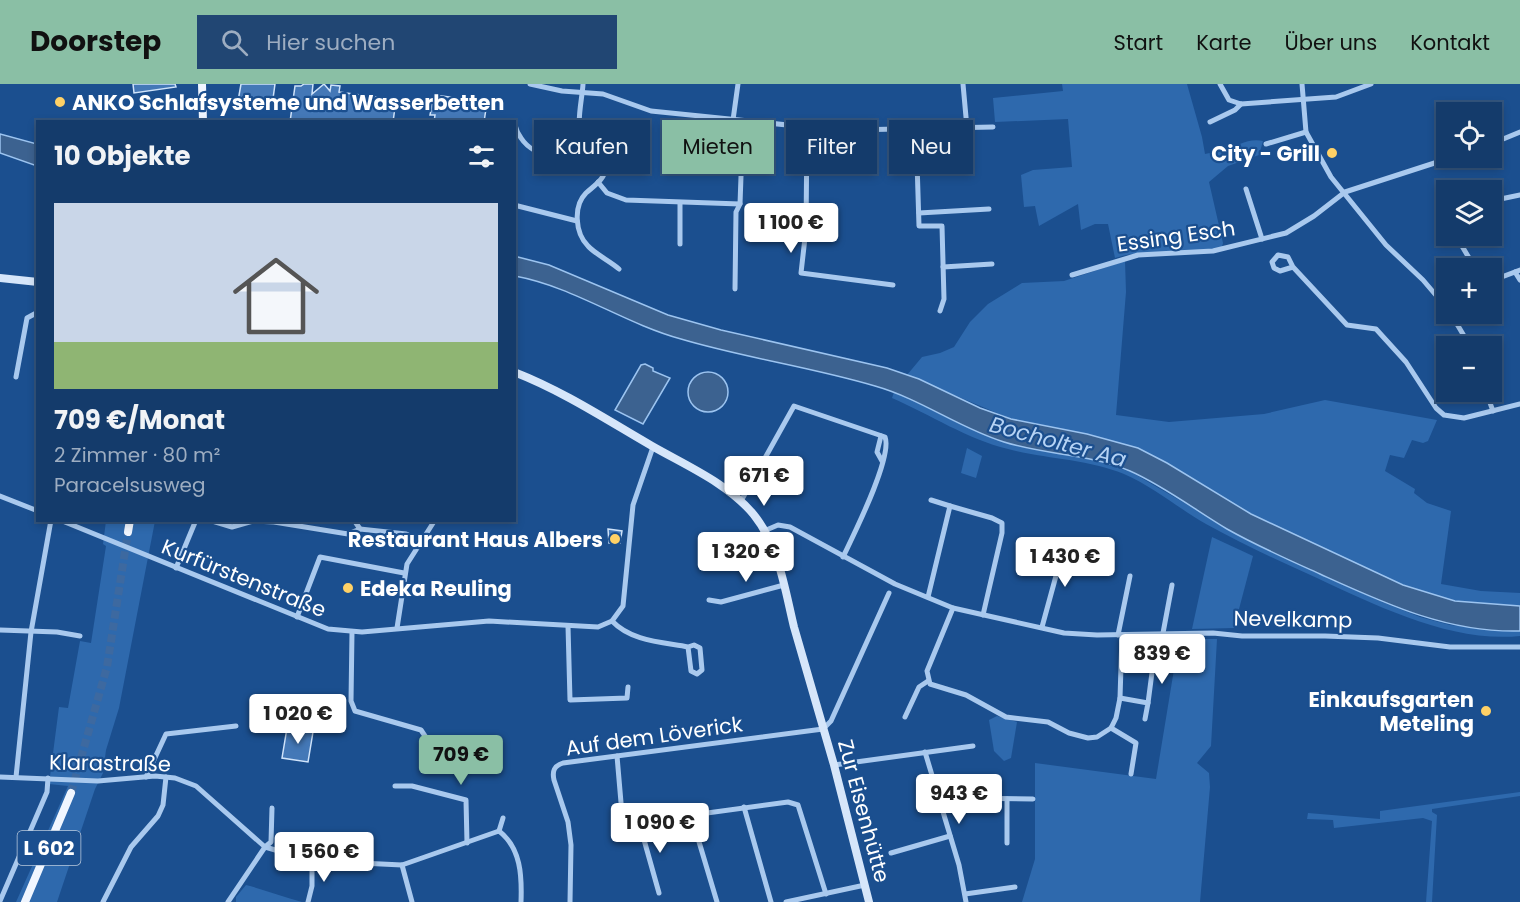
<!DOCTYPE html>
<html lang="de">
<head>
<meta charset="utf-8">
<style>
  :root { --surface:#143b6b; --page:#214673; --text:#f1f3f6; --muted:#9dadc1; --line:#33557e; --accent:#8abfa5 }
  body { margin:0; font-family:Poppins,sans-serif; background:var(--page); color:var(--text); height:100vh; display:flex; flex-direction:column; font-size:22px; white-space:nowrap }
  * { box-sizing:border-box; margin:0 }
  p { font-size:20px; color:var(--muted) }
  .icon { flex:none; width:33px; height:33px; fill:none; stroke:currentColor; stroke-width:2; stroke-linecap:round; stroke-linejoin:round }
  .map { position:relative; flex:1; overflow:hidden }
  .side { position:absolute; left:36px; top:36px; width:480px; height:402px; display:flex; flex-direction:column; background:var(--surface); border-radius:0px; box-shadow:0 3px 9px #0003,0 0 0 2px var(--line) }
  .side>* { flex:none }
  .banner { position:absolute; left:534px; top:36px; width:570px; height:54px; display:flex; gap:12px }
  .buttons { position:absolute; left:1436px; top:18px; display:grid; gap:12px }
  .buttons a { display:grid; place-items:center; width:66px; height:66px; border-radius:0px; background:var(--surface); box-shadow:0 3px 9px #0003,0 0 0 2px var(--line); font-size:30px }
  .price { position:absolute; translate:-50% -51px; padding:0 14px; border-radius:6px; background:#fff; color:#222; font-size:20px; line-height:39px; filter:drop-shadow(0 2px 3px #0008) }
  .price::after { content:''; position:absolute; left:50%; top:36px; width:18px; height:14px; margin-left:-9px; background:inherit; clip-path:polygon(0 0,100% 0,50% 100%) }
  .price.active { background:var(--accent); color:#111 }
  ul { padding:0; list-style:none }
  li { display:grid; align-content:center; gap:12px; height:318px; padding:0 18px }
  li span { display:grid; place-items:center; height:186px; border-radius:0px; color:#555 }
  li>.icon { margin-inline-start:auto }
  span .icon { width:108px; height:108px; fill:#fffc; stroke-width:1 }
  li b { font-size:26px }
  h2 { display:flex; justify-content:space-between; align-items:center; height:72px; padding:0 18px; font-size:26px }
  .tag { padding:0 21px; border-radius:0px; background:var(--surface); box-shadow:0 3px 9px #0003,0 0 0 2px var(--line); font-size:21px; line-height:54px }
  .tag.active { background:var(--accent); color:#111 }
  header { display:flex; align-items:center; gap:36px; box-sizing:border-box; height:84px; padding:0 30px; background:var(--accent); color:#111 }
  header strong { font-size:28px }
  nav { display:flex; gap:33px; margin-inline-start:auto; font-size:21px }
  .search { width:420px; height:54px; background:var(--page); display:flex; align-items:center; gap:15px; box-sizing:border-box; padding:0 21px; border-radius:0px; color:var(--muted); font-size:22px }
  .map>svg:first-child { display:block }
</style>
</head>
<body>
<header>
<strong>Doorstep</strong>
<div class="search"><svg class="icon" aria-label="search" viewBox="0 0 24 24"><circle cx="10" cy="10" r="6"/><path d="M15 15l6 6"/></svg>Hier suchen</div>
<nav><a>Start</a><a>Karte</a><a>Über uns</a><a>Kontakt</a></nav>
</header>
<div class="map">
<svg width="1520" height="818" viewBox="0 0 1520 818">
  <rect width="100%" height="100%" fill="#1b4f8f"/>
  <g fill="#2e69ad">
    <path d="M1062 0H1187L1202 53 1205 70C1211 68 1219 69 1224 67 1237 62 1248 54 1263 57L1259 71 1228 82 1209 98 1223 159 1222 163C1187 174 1149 163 1115 174L1108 140H1095L1081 146 1078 120 1039 142 1035 122 1024 123 1021 91 1033 86 1072 83 1068 35 995 38 993 14 1063 7Z"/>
    <polygon points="1125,177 1126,208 1116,331 1169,338 1264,330 1325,316 1437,336 1428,357 1423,359 1412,356 1404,374 1390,371 1385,387 1415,405 1414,409 1427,419 1451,427 1441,500 1481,507 1520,509 1520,522 1455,517 1403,501 1251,430 1138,364 1087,350 1011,335 907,291 922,273 940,269 954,263 970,238 988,220 1022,199 1064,197"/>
    <path d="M894 308 1030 364 1093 376 1131 388 1257 461 1382 518 1420 533 1450 541 1501 547H1520V552C1452 559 1377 522 1317 494 1279 477 1242 460 1206 440 1178 424 1154 403 1124 390 1088 375 1046 375 1008 365 967 355 931 331 892 314Z"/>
    <polygon points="967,364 982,372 976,394 961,389"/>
    <polygon points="106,437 155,437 119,624 106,666 103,689 95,705 57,818 16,818 68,702 49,700 59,623 68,624 80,557 91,559 106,462 103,460"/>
    <polygon points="1212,453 1253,472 1234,544 1192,545"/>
    <polygon points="1179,555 1217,555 1211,662 1197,679 1209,689 1210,703 1200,818 1022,818 1035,775 1035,679 1156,695"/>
    <polygon points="997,632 1017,638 1011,674 1004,677 994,667 989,636"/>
    <polygon points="1520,708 1520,712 1432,725 1432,728 1437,731 1432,818 1426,818 1432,737 1423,734 1334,744 1333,736 1307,735 1308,729 1380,735 1380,727"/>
    <path d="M246 801C265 806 283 813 302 818H236V813Z"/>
  </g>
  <g fill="#3c6290" stroke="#9cc4f0" stroke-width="1.5">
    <polygon points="0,50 37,60 37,82 0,69"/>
    <path d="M514 172 549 181 668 231 721 246 887 284 919 295 980 324 1011 335 1087 350 1138 364 1167 379 1251 430 1403 501 1455 517 1520 522V547C1447 549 1384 519 1320 490 1289 476 1257 462 1227 445 1195 426 1164 402 1130 387 1090 370 1045 371 1004 358 959 344 921 315 875 302 811 283 745 274 681 255 623 239 574 203 515 192Z"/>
    <polygon points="645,280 653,284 653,287 670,294 643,340 615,326 641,281"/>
    <circle cx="708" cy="308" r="20"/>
  </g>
  <g fill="#4478b7" stroke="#cfe3fa" stroke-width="1.5">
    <polygon points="133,0 175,0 176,3 134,9"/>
    <polygon points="241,0 275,0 272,22 238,17"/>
    <polygon points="304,0 313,0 312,10 324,0 330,7 331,1 340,2 339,8 396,16 393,38 290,38 295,2 301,2"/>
    <polygon points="434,11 487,18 484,38 434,38 435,31 430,31"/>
    <polygon points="608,445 622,447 620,459 609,459"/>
    <polygon points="287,644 313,648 308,678 282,674"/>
  </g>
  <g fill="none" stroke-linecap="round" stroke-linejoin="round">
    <polyline stroke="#3d69a0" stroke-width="8" stroke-dasharray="8 4" stroke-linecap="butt" points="71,709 107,583 128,448"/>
    <g stroke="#a9c9ee" stroke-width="5">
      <polyline points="530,0 562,7 603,10 651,27 807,43 851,46 993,43"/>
      <path d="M583 0C582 19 573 47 587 62 594 70 603 72 606 83 605 95 595 101 586 109 573 122 575 149 588 162 595 170 610 177 619 185"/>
      <polyline points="963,0 967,44"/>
      <polyline points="1220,0 1229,16 1241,20 1336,13 1371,0"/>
      <polyline points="1302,0 1306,48 1331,93 1386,161 1423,196 1446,223"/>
      <polyline points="733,36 738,0"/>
      <polyline points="1210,38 1235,26 1241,20"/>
      <path d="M515 41C516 45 518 50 521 54 534 74 573 82 593 68"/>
      <polyline points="807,43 806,145 801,189 893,201"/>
      <polyline points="916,46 919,142 942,142 944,215 940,227"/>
      <polyline points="1266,60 1306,48"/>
      <polyline points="1491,60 1520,48"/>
      <polyline points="598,98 607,109 626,116 740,120 743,37"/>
      <polyline points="1246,105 1262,155"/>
      <polyline points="1491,117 1520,111"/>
      <polyline points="514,121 577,137"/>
      <polyline points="919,129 989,125"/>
      <polyline points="1456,152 1475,184"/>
      <polyline points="680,160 680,119"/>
      <polyline points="943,183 992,180"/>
      <polyline points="1293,183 1280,187 1274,184 1272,178 1278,171 1288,173 1293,183 1347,241 1376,245 1406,278 1436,324 1444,331 1464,334 1520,320"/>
      <polyline points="1515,188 1520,196"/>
      <polyline points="1072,191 1138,171 1213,167 1286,149 1314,132 1345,108 1450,74"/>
      <polyline points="1491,197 1520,186"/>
      <polyline points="735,205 736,128 740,120"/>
      <polyline points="1451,230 1470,262"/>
      <polyline points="16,293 27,234 38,228"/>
      <polyline points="1486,308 1493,327"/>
      <polyline points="881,352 877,368 882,377"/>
      <polyline points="0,412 38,427"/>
      <polyline points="931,416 950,422"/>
      <path d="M741 417 794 322 885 353C893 373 853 452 843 473"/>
      <polyline points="60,436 328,545 362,548 489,537 598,543 612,537 623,522 633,421 653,363"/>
      <polyline points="209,436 232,443 253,437 274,438 348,450 360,445 406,450 420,457"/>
      <polyline points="354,436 360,445"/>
      <polyline points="764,447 778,441 790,443 895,500 953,524 1064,549 1097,551 1213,549 1242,552 1325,552 1378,554 1450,563 1520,563"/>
      <polyline points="176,484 196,436"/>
      <polyline points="928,513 950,422 992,434 1002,439 1002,449 983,531"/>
      <polyline points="709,516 721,518 784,501"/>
      <polyline points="953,524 927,587 930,600 966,611 1006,633 1048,638 1069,649 1088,654 1097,653 1111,644 1116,634 1120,614 1122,551"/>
      <polyline points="297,533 320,473 404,489"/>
      <path d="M612 537C631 557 661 558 688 563L691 587 697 590 702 586 700 564 694 561 688 563"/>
      <polyline points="568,542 570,616 627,614 628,603"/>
      <polyline points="1042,543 1065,459"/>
      <polyline points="397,544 407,480 435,436"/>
      <polyline points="0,546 57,548 80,552"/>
      <polyline points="352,548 351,617 355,627 421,646 427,655"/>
      <polyline points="1163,549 1172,501"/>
      <polyline points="1118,551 1130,492"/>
      <polyline points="1120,614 1148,619 1145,635"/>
      <polyline points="1148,619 1153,581"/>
      <polyline points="905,633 919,603 928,597"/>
      <polyline points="1111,644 1136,659 1131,690"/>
      <polyline points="925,668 959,781 966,818"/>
      <polyline points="617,672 622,730 629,737 641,738 788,718 798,721 826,810"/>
      <polyline points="834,681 973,662"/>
      <polyline points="0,693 98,697 155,692 175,694 196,702 265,763 289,770 340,778 402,781 499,747"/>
      <polyline points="16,693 31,548 51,436"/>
      <polyline points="146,693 166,650 236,642"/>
      <polyline points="395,702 412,702 466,716 467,759"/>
      <polyline points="941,721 956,714 1033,715"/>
      <polyline points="744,723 771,818"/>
      <polyline points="691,731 717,818"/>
      <polyline points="639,738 659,809"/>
      <path d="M499 747C521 764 522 792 521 818"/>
      <polyline points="499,747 503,734"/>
      <polyline points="1007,759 1007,715"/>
      <polyline points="891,769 950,752"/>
      <polyline points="402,781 412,818"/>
      <polyline points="965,810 1015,803"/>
      <polyline points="0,817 47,708 48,694"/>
      <polyline points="103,818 131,763 158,732 163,721 166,693"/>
      <polyline points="228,818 265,763 271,758 272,724"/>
      <polyline points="308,818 312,802 312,774"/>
      <path d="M570 818 571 761 568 738 554 696C552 687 554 682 563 679L823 645 831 637 889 509"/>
      <polyline points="786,818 865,801"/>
    </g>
    <g stroke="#d6e6fa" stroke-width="8">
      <polyline points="0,194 38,198"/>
      <path d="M514 288C563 307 607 336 652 362 687 382 729 400 754 431 779 462 785 506 794 543L834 681 869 818"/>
    </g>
    <g stroke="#f0f6ff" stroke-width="8">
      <polyline points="202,0 203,38"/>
      <polyline points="128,448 130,436"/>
      <polyline points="25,818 71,709"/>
    </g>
  </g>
  <g fill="#ffd166" stroke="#1b4f8f" stroke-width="2">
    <circle cx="60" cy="18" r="6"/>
    <circle cx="1332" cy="69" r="6"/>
    <circle cx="615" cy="455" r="6"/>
    <circle cx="348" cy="504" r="6"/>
    <circle cx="1486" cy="627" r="6"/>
  </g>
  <g text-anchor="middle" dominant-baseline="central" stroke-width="4.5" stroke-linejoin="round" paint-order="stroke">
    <rect fill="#1b4f8f" stroke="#bbcadd" stroke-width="1.5" x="17.5" y="747" width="63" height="34" rx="4.5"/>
    <g font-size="20" font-weight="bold" fill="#fff">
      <text x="49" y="764">L 602</text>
    </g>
    <g font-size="21" font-weight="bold" fill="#fff" stroke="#1b4f8f" text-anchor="end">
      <text x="72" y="18" text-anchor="start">ANKO Schlafsysteme und Wasserbetten</text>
      <text x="1320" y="69">City - Grill</text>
      <text x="603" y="455">Restaurant Haus Albers</text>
      <text x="360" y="504" text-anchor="start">Edeka Reuling</text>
      <text x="1474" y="615">Einkaufsgarten<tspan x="1474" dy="24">Meteling</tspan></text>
    </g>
    <g font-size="21" fill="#fff" stroke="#1b4f8f">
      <text transform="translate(1176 152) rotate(-8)">Essing Esch</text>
      <text transform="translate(244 494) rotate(22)">Kurfürstenstraße</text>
      <text transform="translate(1293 535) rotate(1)">Nevelkamp</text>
      <text transform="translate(654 652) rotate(-8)">Auf dem Löverick</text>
      <text transform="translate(110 679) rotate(1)">Klarastraße</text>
      <text transform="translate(864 727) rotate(75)">Zur Eisenhütte</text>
    </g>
    <g font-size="22" font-style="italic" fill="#b5d3f5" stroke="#1b4f8f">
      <text transform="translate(1058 358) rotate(15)">Bocholter Aa</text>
    </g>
  </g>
</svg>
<div class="buttons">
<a><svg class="icon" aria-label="locate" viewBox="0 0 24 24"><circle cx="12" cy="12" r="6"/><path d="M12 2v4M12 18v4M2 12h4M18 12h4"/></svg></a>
<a><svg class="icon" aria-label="layers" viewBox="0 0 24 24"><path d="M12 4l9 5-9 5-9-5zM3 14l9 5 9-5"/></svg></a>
<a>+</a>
<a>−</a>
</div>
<b class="price" style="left:791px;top:170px">1 100 €</b>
<b class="price" style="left:764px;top:423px">671 €</b>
<b class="price" style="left:746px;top:499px">1 320 €</b>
<b class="price" style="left:1065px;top:504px">1 430 €</b>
<b class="price" style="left:1162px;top:601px">839 €</b>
<b class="price" style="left:298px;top:661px">1 020 €</b>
<b class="price active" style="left:461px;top:702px">709 €</b>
<b class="price" style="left:959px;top:741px">943 €</b>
<b class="price" style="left:660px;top:770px">1 090 €</b>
<b class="price" style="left:324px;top:799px">1 560 €</b>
<div class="banner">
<a class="tag">Kaufen</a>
<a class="tag active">Mieten</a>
<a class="tag">Filter</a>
<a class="tag">Neu</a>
</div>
<section class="side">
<h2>10 Objekte<svg class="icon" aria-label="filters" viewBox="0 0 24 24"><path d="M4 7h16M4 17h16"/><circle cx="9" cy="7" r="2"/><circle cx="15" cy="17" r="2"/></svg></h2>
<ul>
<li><span style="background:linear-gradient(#c9d6e8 75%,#8fb573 0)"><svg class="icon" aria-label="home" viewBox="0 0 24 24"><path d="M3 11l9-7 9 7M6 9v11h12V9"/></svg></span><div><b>709 €/Monat</b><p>2 Zimmer · 80 m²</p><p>Paracelsusweg</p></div></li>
</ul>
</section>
</div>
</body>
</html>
